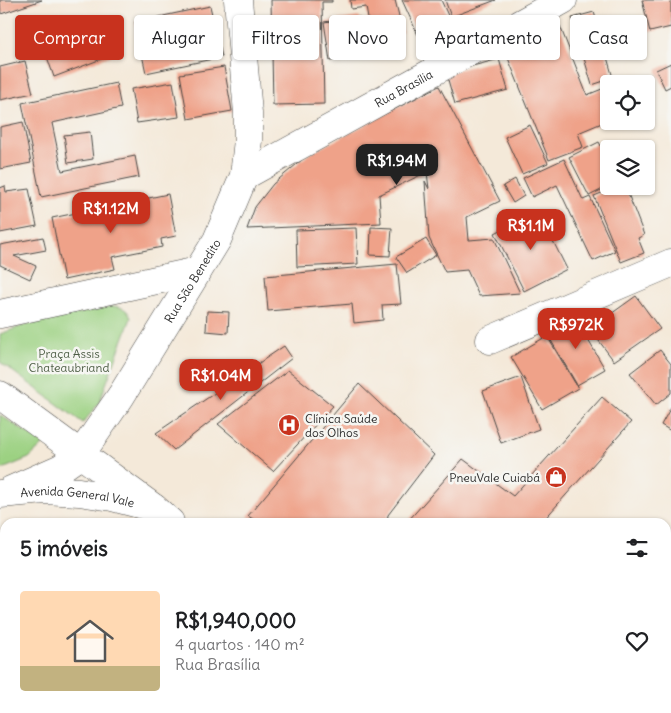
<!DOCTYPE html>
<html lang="pt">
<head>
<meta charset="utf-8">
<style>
  :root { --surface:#fff; --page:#f6f6f6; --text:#202124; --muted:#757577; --line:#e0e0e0; --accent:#c8321e }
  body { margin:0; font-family:Delius,sans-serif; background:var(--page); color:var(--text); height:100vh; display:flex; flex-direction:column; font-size:19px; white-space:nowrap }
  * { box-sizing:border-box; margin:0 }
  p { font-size:16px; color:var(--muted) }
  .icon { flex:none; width:28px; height:28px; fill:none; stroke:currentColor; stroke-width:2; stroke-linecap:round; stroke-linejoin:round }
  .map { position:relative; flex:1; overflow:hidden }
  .side { position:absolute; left:0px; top:518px; width:671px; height:196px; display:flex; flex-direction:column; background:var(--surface); border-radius:15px 15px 0 0; box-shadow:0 1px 4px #0004 }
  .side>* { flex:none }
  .top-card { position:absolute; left:15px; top:15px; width:641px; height:45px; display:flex; gap:10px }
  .tools { position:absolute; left:600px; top:75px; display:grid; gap:10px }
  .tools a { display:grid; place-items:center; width:55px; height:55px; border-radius:5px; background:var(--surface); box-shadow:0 1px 4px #0004; font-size:25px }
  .price { position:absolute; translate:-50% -42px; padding:0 11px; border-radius:10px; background:var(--accent); color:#fff; font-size:16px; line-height:32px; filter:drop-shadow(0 1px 2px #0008) }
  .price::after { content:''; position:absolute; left:50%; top:30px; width:15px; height:11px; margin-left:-8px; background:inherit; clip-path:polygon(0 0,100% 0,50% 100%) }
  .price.selected { background:#222; color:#fff }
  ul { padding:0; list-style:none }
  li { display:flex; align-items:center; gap:15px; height:125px; padding:0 20px }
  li+li { border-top:1px solid var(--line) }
  li span { display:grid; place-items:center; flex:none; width:140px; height:100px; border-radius:5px; color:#555 }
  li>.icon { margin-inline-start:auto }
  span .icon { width:60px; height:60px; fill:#fffc; stroke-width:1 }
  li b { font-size:21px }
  h2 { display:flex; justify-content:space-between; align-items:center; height:60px; padding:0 20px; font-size:21px }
  .tag { padding:0 18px; border-radius:5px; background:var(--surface); box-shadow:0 1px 4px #0004; font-size:18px; line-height:45px }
  .tag.selected { background:var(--accent); color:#fff }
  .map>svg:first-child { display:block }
</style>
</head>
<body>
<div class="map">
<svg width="671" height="713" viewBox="0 0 671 713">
  <rect width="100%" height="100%" fill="#f6f6f2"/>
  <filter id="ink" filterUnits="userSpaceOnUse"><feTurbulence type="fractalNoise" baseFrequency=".02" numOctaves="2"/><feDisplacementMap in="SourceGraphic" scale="10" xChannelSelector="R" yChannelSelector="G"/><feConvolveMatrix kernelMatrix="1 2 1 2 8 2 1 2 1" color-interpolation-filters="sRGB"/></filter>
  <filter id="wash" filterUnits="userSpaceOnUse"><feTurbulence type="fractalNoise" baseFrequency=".0096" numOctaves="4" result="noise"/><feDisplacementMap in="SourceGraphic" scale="20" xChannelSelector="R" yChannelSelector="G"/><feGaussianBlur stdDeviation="1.12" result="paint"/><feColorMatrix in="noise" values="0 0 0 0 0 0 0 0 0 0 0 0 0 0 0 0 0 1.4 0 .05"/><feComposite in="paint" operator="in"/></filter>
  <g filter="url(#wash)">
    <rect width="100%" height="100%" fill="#f4e9d9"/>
    <g fill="#9cd182" stroke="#647e56">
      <path d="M112 306C122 307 127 308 131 318L99 403 83 423 0 362V334L25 325Z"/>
      <polygon points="0,415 44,444 29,458 0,470"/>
    </g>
    <g id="blocks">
      <g fill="#efa289">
        <polygon points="0,0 42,0 1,14"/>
        <polygon points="271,0 332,0 332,2 322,2 324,104 273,105"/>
        <polygon points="350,0 395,0 403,32 371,37 366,7 351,9"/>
        <polygon points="402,0 441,0 450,20 418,35"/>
        <polygon points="445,0 496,0 451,17"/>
        <polygon points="642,0 671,0 671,27 650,32"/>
        <polygon points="210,6 222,57 146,73 135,22"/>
        <polygon points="594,12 613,78 592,85 572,18"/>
        <polygon points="360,17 366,55 330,61 324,22"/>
        <polygon points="110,24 120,52 54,77 44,48"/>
        <polygon points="560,26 587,95 602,89 609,106 609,120 578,133 583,147 549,160 504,48"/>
        <polygon points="499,59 508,90 455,104 446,73"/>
        <polygon points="25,61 33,93 0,100 0,67"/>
        <polygon points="671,63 671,86 665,89 656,70"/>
        <polygon points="224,67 232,111 188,119 180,74"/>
        <polygon points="173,82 179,117 137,123 131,89"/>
        <polygon points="116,83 121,108 52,123 62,171 135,156 139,177 41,197 22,103"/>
        <polygon points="439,86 500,201 467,217 469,240 494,238 520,293 479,296 467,270 445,272 429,238 425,181 429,189 427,172 379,195 381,223 247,229 255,207 273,184 309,154"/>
        <polygon points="23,122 31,163 0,169 0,127"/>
        <polygon points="530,125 548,163 522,174 505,137"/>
        <polygon points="90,132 93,159 68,163 64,135"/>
        <polygon points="599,142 609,161 609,186 589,196 569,157"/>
        <polygon points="564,159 583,200 590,197 615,251 593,261 557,185 532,197 523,178"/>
        <polygon points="515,179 524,196 513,203 503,186"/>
        <polygon points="5,186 6,192 29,189 37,226 0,233 0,188"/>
        <polygon points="619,186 625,186 644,235 638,238 644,253 621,262 594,196"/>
        <polygon points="168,194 176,236 161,239 162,247 112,257 115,269 64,280 52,218"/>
        <polygon points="538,211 567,269 524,291 495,233"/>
        <polygon points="371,227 392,228 390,256 370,255"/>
        <polygon points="356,228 358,264 297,267 296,230"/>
        <polygon points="43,237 46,250 14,256 36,266 30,279 0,265 0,245"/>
        <polygon points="426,239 436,255 407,273 396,257"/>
        <polygon points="397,264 401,304 382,305 383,320 354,323 352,304 268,311 265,276"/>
        <polygon points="636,296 660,329 614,361 590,329"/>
        <polygon points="207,311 229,312 228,333 206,331"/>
        <polygon points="574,316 605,369 577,385 546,332"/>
        <polygon points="547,336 578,388 542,409 511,357"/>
        <polygon points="284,346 292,358 174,450 156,433"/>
        <polygon points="660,350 671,364 671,393 656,405 630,373"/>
        <polygon points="288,370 333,406 273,471 218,424"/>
        <polygon points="521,377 539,429 501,443 483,391"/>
        <polygon points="359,384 434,455 388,515 387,522 258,522 248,516"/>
        <polygon points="602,397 631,422 542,522 407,522 463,459 513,496"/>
        <polygon points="671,407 671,431 661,425"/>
        <polygon points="666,654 671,658 671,708 667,713 562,713 565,709 666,709"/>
        <polygon points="5,697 5,709 27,709 28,713 0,713 0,698"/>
        <polygon points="125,709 165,709 165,713 124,713"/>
        <polygon points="240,709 273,709 278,713 236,713"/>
        <polygon points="505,709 526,709 523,713 510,713"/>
      </g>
    </g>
  </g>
  <g filter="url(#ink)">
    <use href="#blocks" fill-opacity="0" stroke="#494845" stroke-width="1"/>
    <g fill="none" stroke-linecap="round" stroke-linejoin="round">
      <g stroke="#494845" stroke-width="29">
        <g id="minor">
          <path id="s1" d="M244 176 563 0"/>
          <polyline points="0,314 198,271"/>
          <polyline points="490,340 671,263"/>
          <path id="s2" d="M11 490 61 468 81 454 121 396 217 240 244 176 248 140V113L238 0"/>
        </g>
      </g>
      <g stroke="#494845" stroke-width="29">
        <polyline id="secondary" points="0,395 154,508"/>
      </g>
      <g stroke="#494845" stroke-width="29">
        <g id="primary">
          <path id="s3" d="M0 494 45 490 79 492 112 497 154 508 170 522"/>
          <polyline points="388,709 393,713"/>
        </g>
      </g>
      <use href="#minor" stroke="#fff" stroke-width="28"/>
      <use href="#secondary" stroke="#fff" stroke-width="28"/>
      <use href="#primary" stroke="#fff" stroke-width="28"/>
    </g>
  </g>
  <defs>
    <g id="hospital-disc" transform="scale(1.125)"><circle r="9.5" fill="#c8321e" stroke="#f6f6f2"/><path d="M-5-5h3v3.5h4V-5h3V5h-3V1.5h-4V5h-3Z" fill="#fff"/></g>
    <g id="shop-disc" transform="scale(1.125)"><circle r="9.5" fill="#c8321e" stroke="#f6f6f2"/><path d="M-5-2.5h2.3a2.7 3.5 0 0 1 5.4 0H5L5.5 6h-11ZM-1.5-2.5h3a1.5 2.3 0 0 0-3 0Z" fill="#fff"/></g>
  </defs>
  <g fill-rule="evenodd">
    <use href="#hospital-disc" x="289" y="425"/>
    <use href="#shop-disc" x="556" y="477"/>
  </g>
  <g text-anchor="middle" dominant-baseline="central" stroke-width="5" stroke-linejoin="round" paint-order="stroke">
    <g font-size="12" fill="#2b2b2b" stroke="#f6f6f2">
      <text stroke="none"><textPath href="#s1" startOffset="182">Rua Brasília</textPath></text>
      <text stroke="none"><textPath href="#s2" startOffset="285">Rua São Benedito</textPath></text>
      <text stroke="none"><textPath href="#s3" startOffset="78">Avenida General Vale</textPath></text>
    </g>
    <g font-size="12" fill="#4d5d45" stroke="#f6f6f2">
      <text x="69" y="353">Praça Assis<tspan x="69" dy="14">Chateaubriand</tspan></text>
    </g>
    <g font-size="12" fill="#2b2b2b" stroke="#f6f6f2" text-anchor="start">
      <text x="305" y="418">Clínica Saúde<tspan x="305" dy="14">dos Olhos</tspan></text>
      <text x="540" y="477" text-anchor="end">PneuVale Cuiabá</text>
    </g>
  </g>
</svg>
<div class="tools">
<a><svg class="icon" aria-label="locate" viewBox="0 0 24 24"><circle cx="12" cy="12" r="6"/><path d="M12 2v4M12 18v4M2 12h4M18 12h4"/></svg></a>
<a><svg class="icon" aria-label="layers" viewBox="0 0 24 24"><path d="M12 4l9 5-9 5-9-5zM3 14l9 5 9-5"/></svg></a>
</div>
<b class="price selected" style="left:397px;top:186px">R$1.94M</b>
<b class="price" style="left:111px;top:234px">R$1.12M</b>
<b class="price" style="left:531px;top:251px">R$1.1M</b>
<b class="price" style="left:576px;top:350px">R$972K</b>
<b class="price" style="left:221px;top:401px">R$1.04M</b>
<div class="top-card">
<a class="tag selected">Comprar</a>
<a class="tag">Alugar</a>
<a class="tag">Filtros</a>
<a class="tag">Novo</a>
<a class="tag">Apartamento</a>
<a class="tag">Casa</a>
</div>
<section class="side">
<h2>5 imóveis<svg class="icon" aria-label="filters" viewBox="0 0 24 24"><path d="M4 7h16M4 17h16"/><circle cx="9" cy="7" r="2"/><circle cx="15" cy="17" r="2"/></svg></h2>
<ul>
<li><span style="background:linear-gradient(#ffd9b3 75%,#c2b280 0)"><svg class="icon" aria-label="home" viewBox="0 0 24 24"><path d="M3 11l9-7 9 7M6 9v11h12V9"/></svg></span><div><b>R$1,940,000</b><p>4 quartos · 140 m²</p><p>Rua Brasília</p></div><svg class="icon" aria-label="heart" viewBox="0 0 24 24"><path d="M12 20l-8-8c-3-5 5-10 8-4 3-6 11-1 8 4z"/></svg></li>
</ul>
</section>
</div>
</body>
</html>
